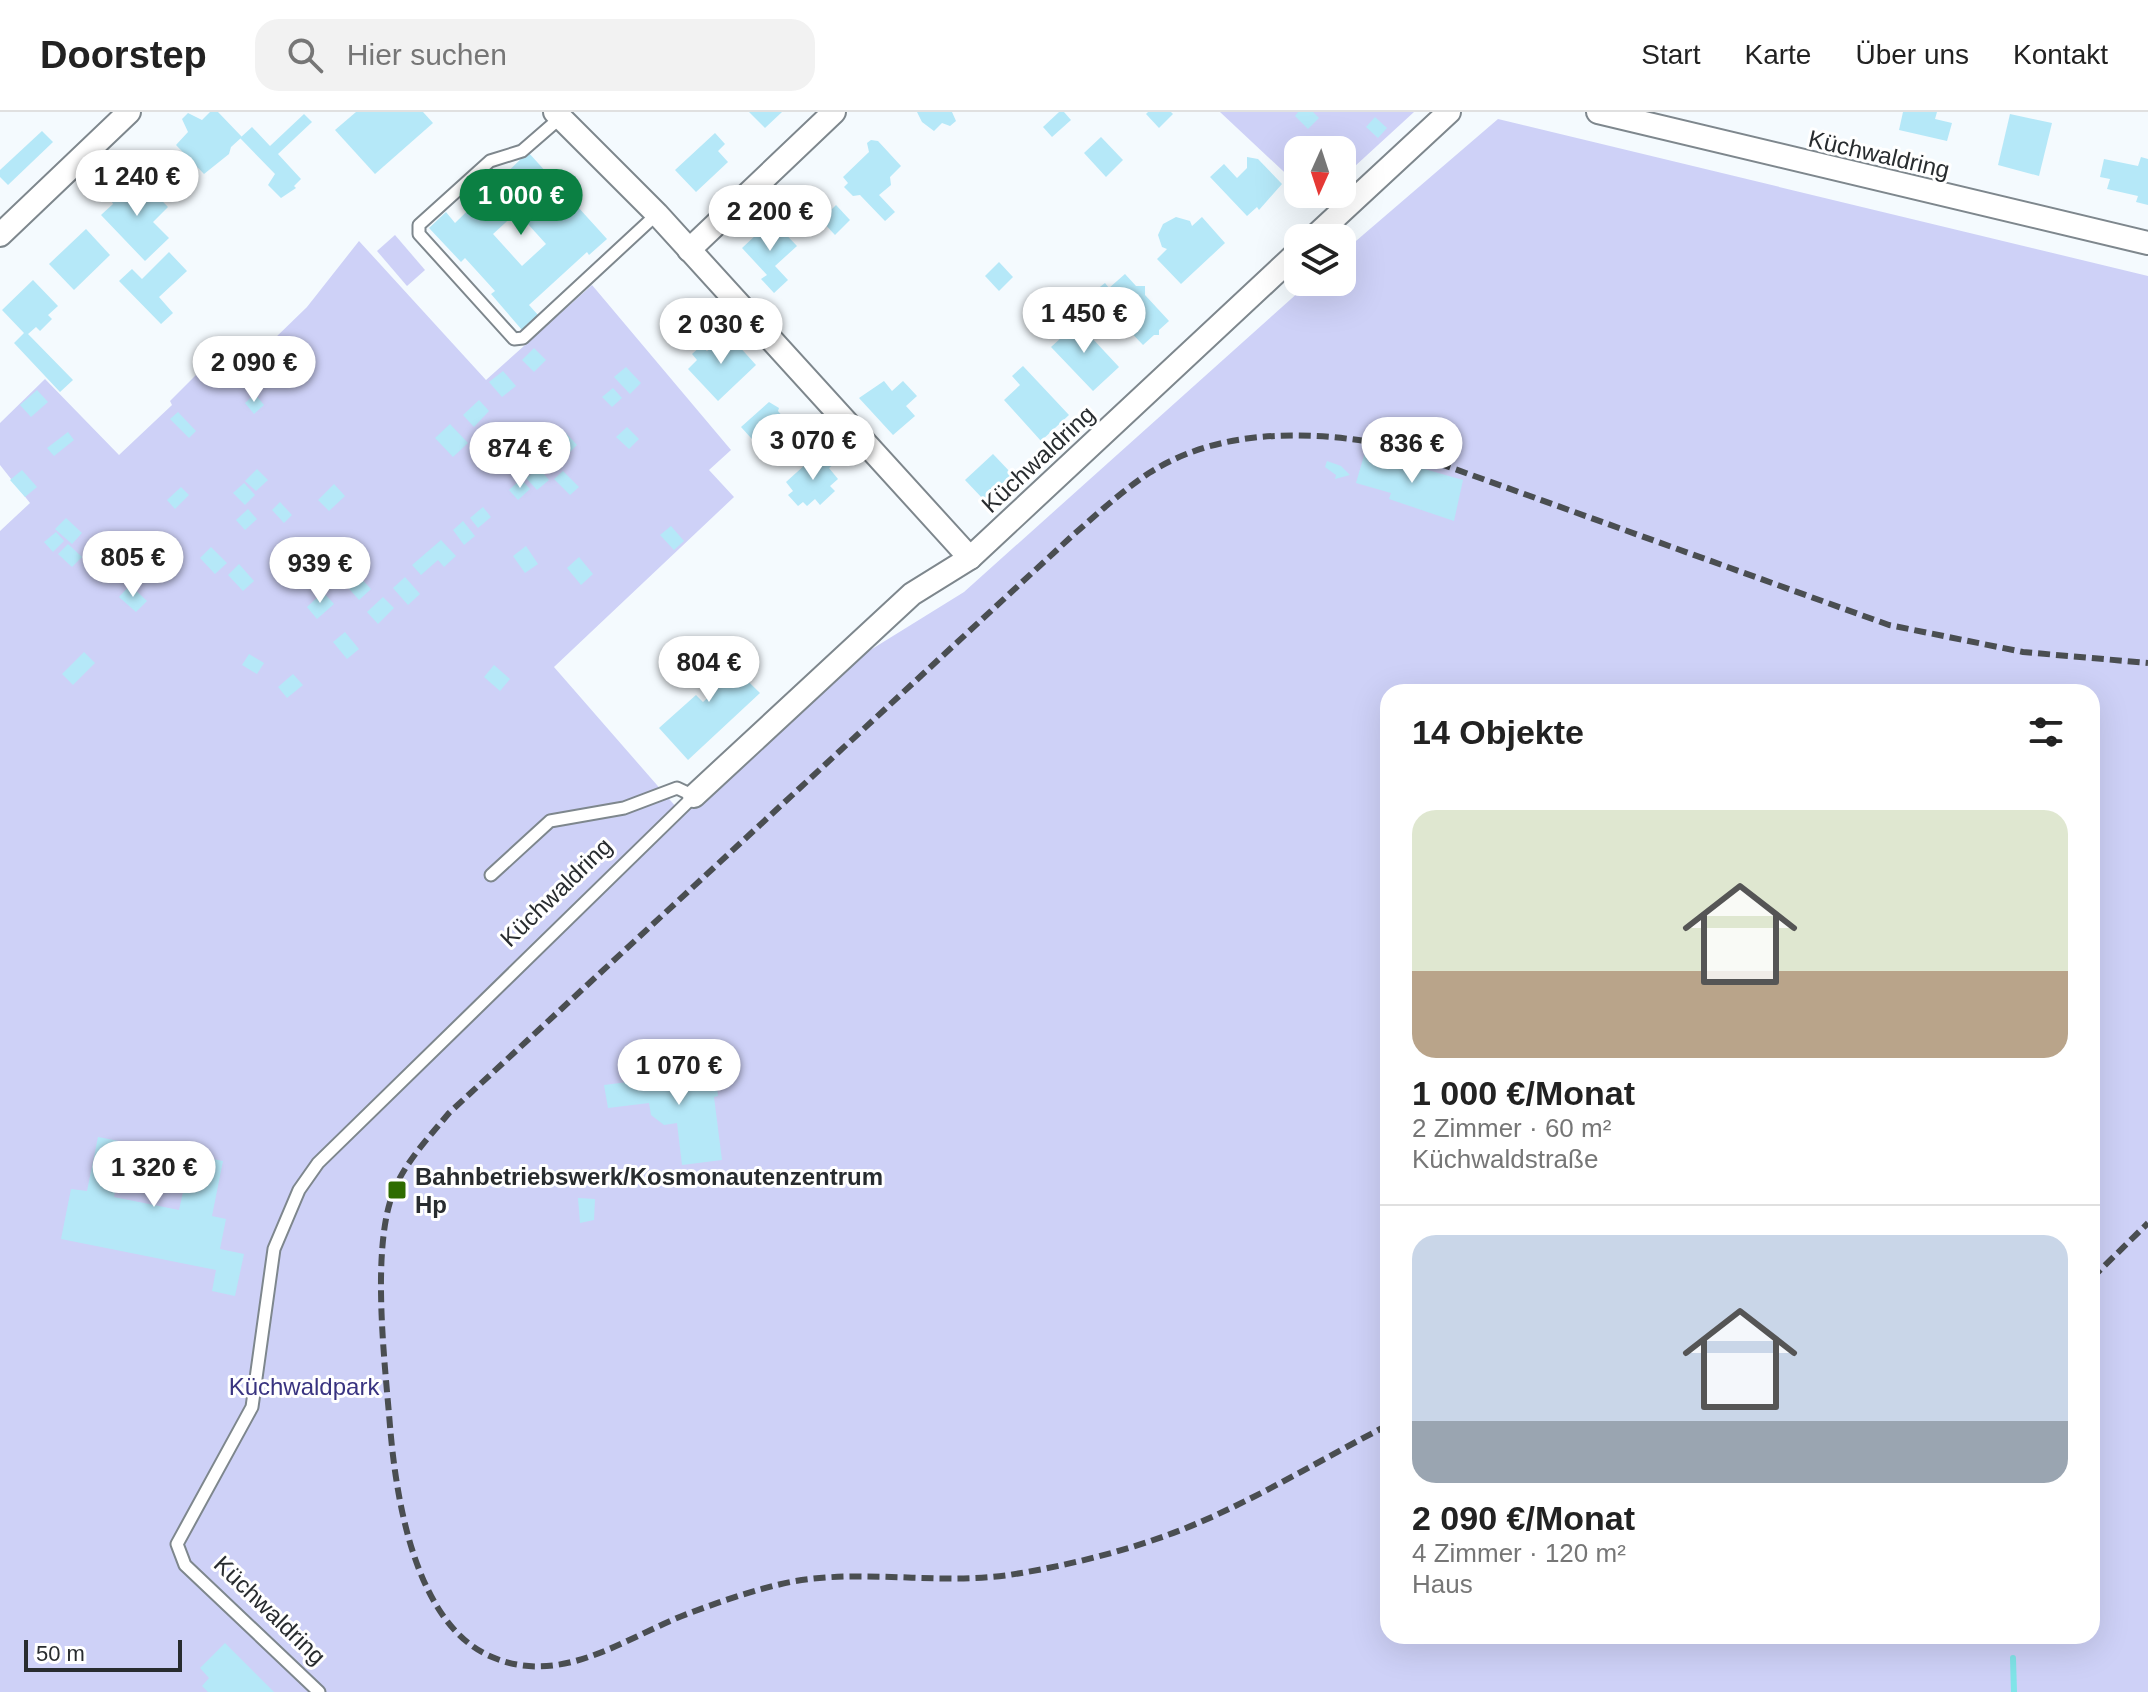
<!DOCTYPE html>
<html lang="de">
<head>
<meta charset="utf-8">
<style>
  :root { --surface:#fff; --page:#f2f2f2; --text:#222; --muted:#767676; --line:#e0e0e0; --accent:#0b8043 }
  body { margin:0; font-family:Helvetica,sans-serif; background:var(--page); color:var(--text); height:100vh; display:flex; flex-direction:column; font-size:30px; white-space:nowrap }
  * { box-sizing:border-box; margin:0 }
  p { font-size:26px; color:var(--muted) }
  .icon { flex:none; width:44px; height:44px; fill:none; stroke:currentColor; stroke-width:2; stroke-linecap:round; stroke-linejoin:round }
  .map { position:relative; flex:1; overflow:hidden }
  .details { position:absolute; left:1380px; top:572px; width:720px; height:960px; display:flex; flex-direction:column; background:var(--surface); border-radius:24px; box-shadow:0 8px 32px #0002 }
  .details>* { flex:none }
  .needle { width:52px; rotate:183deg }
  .tools { position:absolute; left:1284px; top:24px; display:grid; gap:16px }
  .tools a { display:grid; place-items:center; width:72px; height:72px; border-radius:16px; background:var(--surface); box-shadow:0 8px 32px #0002; font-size:40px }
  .scale { position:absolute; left:24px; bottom:20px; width:158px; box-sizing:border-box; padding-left:8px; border:4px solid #282c2f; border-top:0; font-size:22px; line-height:28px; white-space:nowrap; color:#282c2f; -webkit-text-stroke:6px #fff; paint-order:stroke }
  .price { position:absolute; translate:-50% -68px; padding:0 18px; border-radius:28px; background:#fff; color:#222; font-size:26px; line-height:52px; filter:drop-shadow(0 2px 4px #0008) }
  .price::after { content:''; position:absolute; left:50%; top:48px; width:24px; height:18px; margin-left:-12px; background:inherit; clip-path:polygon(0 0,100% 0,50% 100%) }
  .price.on { background:var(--accent); color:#fff }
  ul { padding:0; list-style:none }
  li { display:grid; align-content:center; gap:16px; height:424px; padding:0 32px }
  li+li { border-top:2px solid var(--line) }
  li span { display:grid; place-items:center; height:248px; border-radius:24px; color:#555 }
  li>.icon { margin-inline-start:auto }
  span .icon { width:144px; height:144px; fill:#fffc; stroke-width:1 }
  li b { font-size:34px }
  h2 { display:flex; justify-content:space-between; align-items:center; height:96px; padding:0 32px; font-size:34px }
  header { display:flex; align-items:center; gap:48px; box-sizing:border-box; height:112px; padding:0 40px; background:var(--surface); border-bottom:2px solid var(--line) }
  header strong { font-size:38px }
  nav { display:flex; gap:44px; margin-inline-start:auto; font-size:28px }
  .search { width:560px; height:72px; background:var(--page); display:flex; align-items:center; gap:20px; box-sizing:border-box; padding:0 28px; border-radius:24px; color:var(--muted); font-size:30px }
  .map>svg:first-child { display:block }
</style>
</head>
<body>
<header>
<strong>Doorstep</strong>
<div class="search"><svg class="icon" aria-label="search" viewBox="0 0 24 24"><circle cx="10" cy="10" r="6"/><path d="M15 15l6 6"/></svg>Hier suchen</div>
<nav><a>Start</a><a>Karte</a><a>Über uns</a><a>Kontakt</a></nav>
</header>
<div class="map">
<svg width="2148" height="1580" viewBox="0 0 2148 1580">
  <rect width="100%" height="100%" fill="#f4fafe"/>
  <g fill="#ced1f7" fill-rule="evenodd">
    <polygon points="1220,0 1414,0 1342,66 1342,38 1298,38 1298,73"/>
    <path d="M1498 7 2148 164V1580H0V419L30 391 0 353V311L45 267 119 343 172 293 170 289 219 240 239 261 307 195 359 129 486 268 592 173 731 338 709 358 734 385 554 555 677 696 697 694 851 550 964 480 1310 170H1342V141ZM1388 580H2092V1524H1388Z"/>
    <polygon points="395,123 425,158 407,174 377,139"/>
  </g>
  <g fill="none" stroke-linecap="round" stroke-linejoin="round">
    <polyline stroke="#80e4e8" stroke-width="6" points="2013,1546 2014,1580"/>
  </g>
  <g fill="#b5e8f8" fill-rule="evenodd">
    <polygon points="210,0 218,0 242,25 231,35 229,42 204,62 176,33 188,20 182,7 188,1 202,8"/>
    <polygon points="356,0 423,0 433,11 375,62 335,18"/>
    <polygon points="749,0 782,0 765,16"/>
    <polygon points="917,0 952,0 956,9 950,14 942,11 934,19 922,10"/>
    <polygon points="1059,0 1064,0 1071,8 1052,25 1043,15"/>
    <polygon points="1148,0 1171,0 1173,2 1159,16 1146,2"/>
    <polygon points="1298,0 1313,0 1319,6 1308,17 1295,4"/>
    <polygon points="1903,0 1937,0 1935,7 1952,11 1947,29 1899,18"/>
    <polygon points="304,2 312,10 278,42 301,67 294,74 296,76 281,86 268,73 275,62 240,26 252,15 270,34"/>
    <polygon points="2010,2 2052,11 2039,64 1998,53"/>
    <polygon points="1375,5 1387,16 1378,26 1366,15"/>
    <polygon points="42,19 53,30 8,73 0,65 0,58"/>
    <polygon points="715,21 725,32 718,39 728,50 696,80 675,58"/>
    <polygon points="1101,25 1123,48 1106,65 1084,41"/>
    <polygon points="871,28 878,29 901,54 890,65 891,73 879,83 895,100 885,109 860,83 853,84 844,75 848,71 843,65 869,40 867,31"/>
    <path d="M528 40 607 127 589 143 587 140 529 193 538 203 522 218 491 182 495 179 465 146 461 150 429 116 446 100 455 111ZM517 100 546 132 522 154 493 122Z"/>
    <polygon points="1247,45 1258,47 1282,72 1259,98 1257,95 1247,104 1210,65 1224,52 1237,66 1247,56"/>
    <polygon points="2141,45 2148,47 2148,93 2136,90 2138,84 2107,77 2110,67 2100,65 2104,47 2138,54"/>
    <polygon points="140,66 168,95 153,110 169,126 145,149 101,103 113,92 109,84 121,73 126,78"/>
    <polygon points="836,93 850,108 835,123 821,108"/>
    <polygon points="1176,105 1190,109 1192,114 1202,105 1225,131 1181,172 1157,147 1167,137 1162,135 1158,123 1163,112"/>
    <polygon points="772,108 797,134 775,154 788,168 774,181 761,167 767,163 742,136"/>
    <polygon points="86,117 110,143 74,178 49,152"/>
    <polygon points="169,140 187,159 159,185 173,201 161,212 119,169 132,157 142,167"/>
    <polygon points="999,150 1013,165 999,179 985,164"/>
    <polygon points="1125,162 1136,174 1145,174 1145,183 1169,209 1159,218 1159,223 1154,223 1143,233 1123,212 1119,216 1113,211 1116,205 1096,184 1096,178 1105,171 1109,176"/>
    <polygon points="33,168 58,194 48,203 52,207 40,219 36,215 28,222 73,268 60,280 14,231 24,221 2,198"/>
    <polygon points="1070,208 1074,213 1077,210 1119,255 1093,279 1051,235 1062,225 1057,220"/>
    <polygon points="727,221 756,253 718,289 688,257 697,248 692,242 701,234 707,239"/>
    <polygon points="534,236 546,248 534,260 522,248"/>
    <polygon points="221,245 232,257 216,273 205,261"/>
    <polygon points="1023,254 1069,303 1041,329 1004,288 1020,273 1012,264"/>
    <polygon points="626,255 641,271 630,282 614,265"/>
    <polygon points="503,259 516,274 502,285 489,270"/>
    <polygon points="884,269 892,279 903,269 917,284 906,294 915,304 893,323 859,286"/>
    <polygon points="613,276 622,286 612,295 602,285"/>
    <polygon points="37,278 48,290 31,305 20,293"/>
    <polygon points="255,282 264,293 254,302 245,291"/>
    <polygon points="479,288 489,299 474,315 463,303"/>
    <polygon points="769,290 779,296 778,299 789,312 775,329 773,327 761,337 741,315"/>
    <polygon points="178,300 196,319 189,326 170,307"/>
    <polygon points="450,312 468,331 453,345 435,326"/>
    <polygon points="627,315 639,327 629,337 616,325"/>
    <polygon points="562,317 577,333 566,344 550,328"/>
    <polygon points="68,320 74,328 54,344 47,336"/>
    <polygon points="1365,340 1463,368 1454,409 1389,387 1391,381 1356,371"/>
    <polygon points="825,341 834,352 829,356 838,367 830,374 835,379 820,393 815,387 807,394 803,390 798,394 788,383 793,379 786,370 817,342 820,346"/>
    <polygon points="993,342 1012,362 984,388 965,368"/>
    <polygon points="1327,349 1341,354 1350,363 1335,367 1336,363 1325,355"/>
    <polygon points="539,356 549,368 537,378 526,366"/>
    <polygon points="257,357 268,368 256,379 245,369"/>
    <polygon points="22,358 37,375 25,385 10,368"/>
    <polygon points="563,359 579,375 570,383 554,367"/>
    <polygon points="521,367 530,377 518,388 509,378"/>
    <polygon points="244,371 255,383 245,393 233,381"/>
    <polygon points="334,372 345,384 329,399 318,388"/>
    <polygon points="181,375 189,383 175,397 167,388"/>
    <polygon points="280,390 292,403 284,411 272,398"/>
    <polygon points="483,395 491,405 478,416 470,406"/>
    <polygon points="248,397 257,407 245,418 236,408"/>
    <polygon points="66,406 82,421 72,432 55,417"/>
    <polygon points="463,409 475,424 464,433 453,418"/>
    <polygon points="671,414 684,429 674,438 660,423"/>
    <polygon points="56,420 64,429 53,440 44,430"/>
    <polygon points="441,428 456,444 444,455 438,448 421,463 412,453"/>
    <polygon points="68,432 82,445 72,455 58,442"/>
    <polygon points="94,433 105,444 94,455 83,444"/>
    <polygon points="526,434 538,452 525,461 513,444"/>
    <polygon points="211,435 227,451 215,462 200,446"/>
    <polygon points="579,445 593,462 581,473 567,456"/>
    <polygon points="239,452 254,469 243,479 228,463"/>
    <polygon points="356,461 371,477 359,488 344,471"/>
    <polygon points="405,465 420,482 408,493 393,476"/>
    <polygon points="130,473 147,489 136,500 119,485"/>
    <polygon points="323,480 334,492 317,507 307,495"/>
    <polygon points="383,485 394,496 378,512 367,500"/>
    <polygon points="345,520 359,537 347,547 333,530"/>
    <polygon points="711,533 760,581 688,648 659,616 696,583 703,590 714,580 689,553"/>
    <polygon points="84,540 95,551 73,573 62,562"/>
    <polygon points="249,542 264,551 257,562 242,553"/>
    <polygon points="494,553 510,567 500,579 484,565"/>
    <polygon points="293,562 303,573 287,586 278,575"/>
    <polygon points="709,946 710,959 715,959 718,984 714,985 722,1048 682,1053 677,1011 664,1013 651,1003 649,991 608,996 604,973 675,964 674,950"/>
    <path d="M98 1025 223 1049 212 1104 226 1107 220 1137 244 1142 235 1184 212 1179 216 1158 61 1127 71 1077 87 1079ZM120 1054 186 1067 179 1098 114 1085Z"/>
    <polygon points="578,1086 595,1087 594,1108 580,1111"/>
    <polygon points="225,1531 274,1580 208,1580 202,1574 209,1566 200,1556"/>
  </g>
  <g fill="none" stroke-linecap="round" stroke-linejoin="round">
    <g stroke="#7e878d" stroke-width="15">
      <g id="service">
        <polyline points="560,6 522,39 490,49 419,113 419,122 514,227 523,226 657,102"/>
        <polyline points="319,1580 185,1453 177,1432 252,1295 274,1137 299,1078 318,1051 694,684 677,676 624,696 550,709 491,763"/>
      </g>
    </g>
    <g stroke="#7e878d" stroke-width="26">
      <g id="minor">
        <polyline points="555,0 657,102 970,446"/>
        <polyline points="1598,0 2148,131"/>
        <polyline points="0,123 129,0"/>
        <polyline points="1313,126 1449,0"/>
        <polyline points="689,138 834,0"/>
        <polyline points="694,684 912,482 970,446 1298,140"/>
      </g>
    </g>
    <use href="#service" stroke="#fff" stroke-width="11"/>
    <use href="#minor" stroke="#fff" stroke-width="22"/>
    <g stroke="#4a4e51" stroke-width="6" stroke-dasharray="12 6" stroke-linecap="butt">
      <polyline points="2092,1166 2148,1111"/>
      <path d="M1388 1313C1320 1348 1252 1390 1181 1418 1127 1439 1066 1454 1009 1463 932 1474 853 1454 777 1473 745 1481 713 1492 682 1504 620 1529 560 1574 492 1545 415 1513 396 1386 390 1314 385 1251 370 1133 395 1076 407 1048 430 1024 449 1001L1073 423C1097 402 1122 379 1149 361 1220 316 1309 318 1388 333L1889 513 2023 540 2148 551"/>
    </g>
  </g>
  <rect fill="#2e6c00" stroke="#fff" stroke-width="3" x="387" y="1068" width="20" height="20" rx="4"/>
  <g text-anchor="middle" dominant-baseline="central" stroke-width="6" stroke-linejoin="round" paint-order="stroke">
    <g font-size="24" fill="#282c2f" stroke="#fff">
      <text transform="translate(1879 42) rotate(13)">Küchwaldring</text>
      <text transform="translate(1038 347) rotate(-43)">Küchwaldring</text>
      <text transform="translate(556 780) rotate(-44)">Küchwaldring</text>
      <text transform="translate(270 1498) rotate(44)">Küchwaldring</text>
    </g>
    <g font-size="24" font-weight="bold" fill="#282c2f" stroke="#fff" text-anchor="start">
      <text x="415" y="1064">Bahnbetriebswerk/Kosmonautenzentrum<tspan x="415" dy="28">Hp</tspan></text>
    </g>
    <g font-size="24" fill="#393480" stroke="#fff">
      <text x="304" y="1274">Küchwaldpark</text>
    </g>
  </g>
</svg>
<div class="tools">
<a><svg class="needle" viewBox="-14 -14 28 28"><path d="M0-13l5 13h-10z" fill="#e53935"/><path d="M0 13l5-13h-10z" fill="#767676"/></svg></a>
<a><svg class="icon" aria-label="layers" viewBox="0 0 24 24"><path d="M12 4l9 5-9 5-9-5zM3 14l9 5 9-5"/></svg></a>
</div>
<div class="scale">50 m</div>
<b class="price" style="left:137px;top:106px">1 240 €</b>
<b class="price on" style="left:521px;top:125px">1 000 €</b>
<b class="price" style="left:770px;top:141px">2 200 €</b>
<b class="price" style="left:1084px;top:243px">1 450 €</b>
<b class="price" style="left:721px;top:254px">2 030 €</b>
<b class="price" style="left:254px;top:292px">2 090 €</b>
<b class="price" style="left:813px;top:370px">3 070 €</b>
<b class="price" style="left:1412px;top:373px">836 €</b>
<b class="price" style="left:520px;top:378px">874 €</b>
<b class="price" style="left:133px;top:487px">805 €</b>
<b class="price" style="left:320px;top:493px">939 €</b>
<b class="price" style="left:709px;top:592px">804 €</b>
<b class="price" style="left:679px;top:995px">1 070 €</b>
<b class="price" style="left:154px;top:1097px">1 320 €</b>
<section class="details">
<h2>14 Objekte<svg class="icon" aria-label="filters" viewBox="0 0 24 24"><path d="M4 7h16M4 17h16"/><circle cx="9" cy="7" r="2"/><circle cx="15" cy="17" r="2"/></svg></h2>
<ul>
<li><span style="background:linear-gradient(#dfe7d0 65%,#b9a48a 0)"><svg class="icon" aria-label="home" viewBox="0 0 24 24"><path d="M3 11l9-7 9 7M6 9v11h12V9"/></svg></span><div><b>1 000 €/Monat</b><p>2 Zimmer · 60 m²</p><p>Küchwaldstraße</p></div></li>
<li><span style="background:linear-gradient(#c9d6e8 75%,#9aa5b1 0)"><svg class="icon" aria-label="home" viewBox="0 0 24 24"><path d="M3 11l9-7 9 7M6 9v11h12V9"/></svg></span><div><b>2 090 €/Monat</b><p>4 Zimmer · 120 m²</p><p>Haus</p></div></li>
</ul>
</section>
</div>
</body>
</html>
